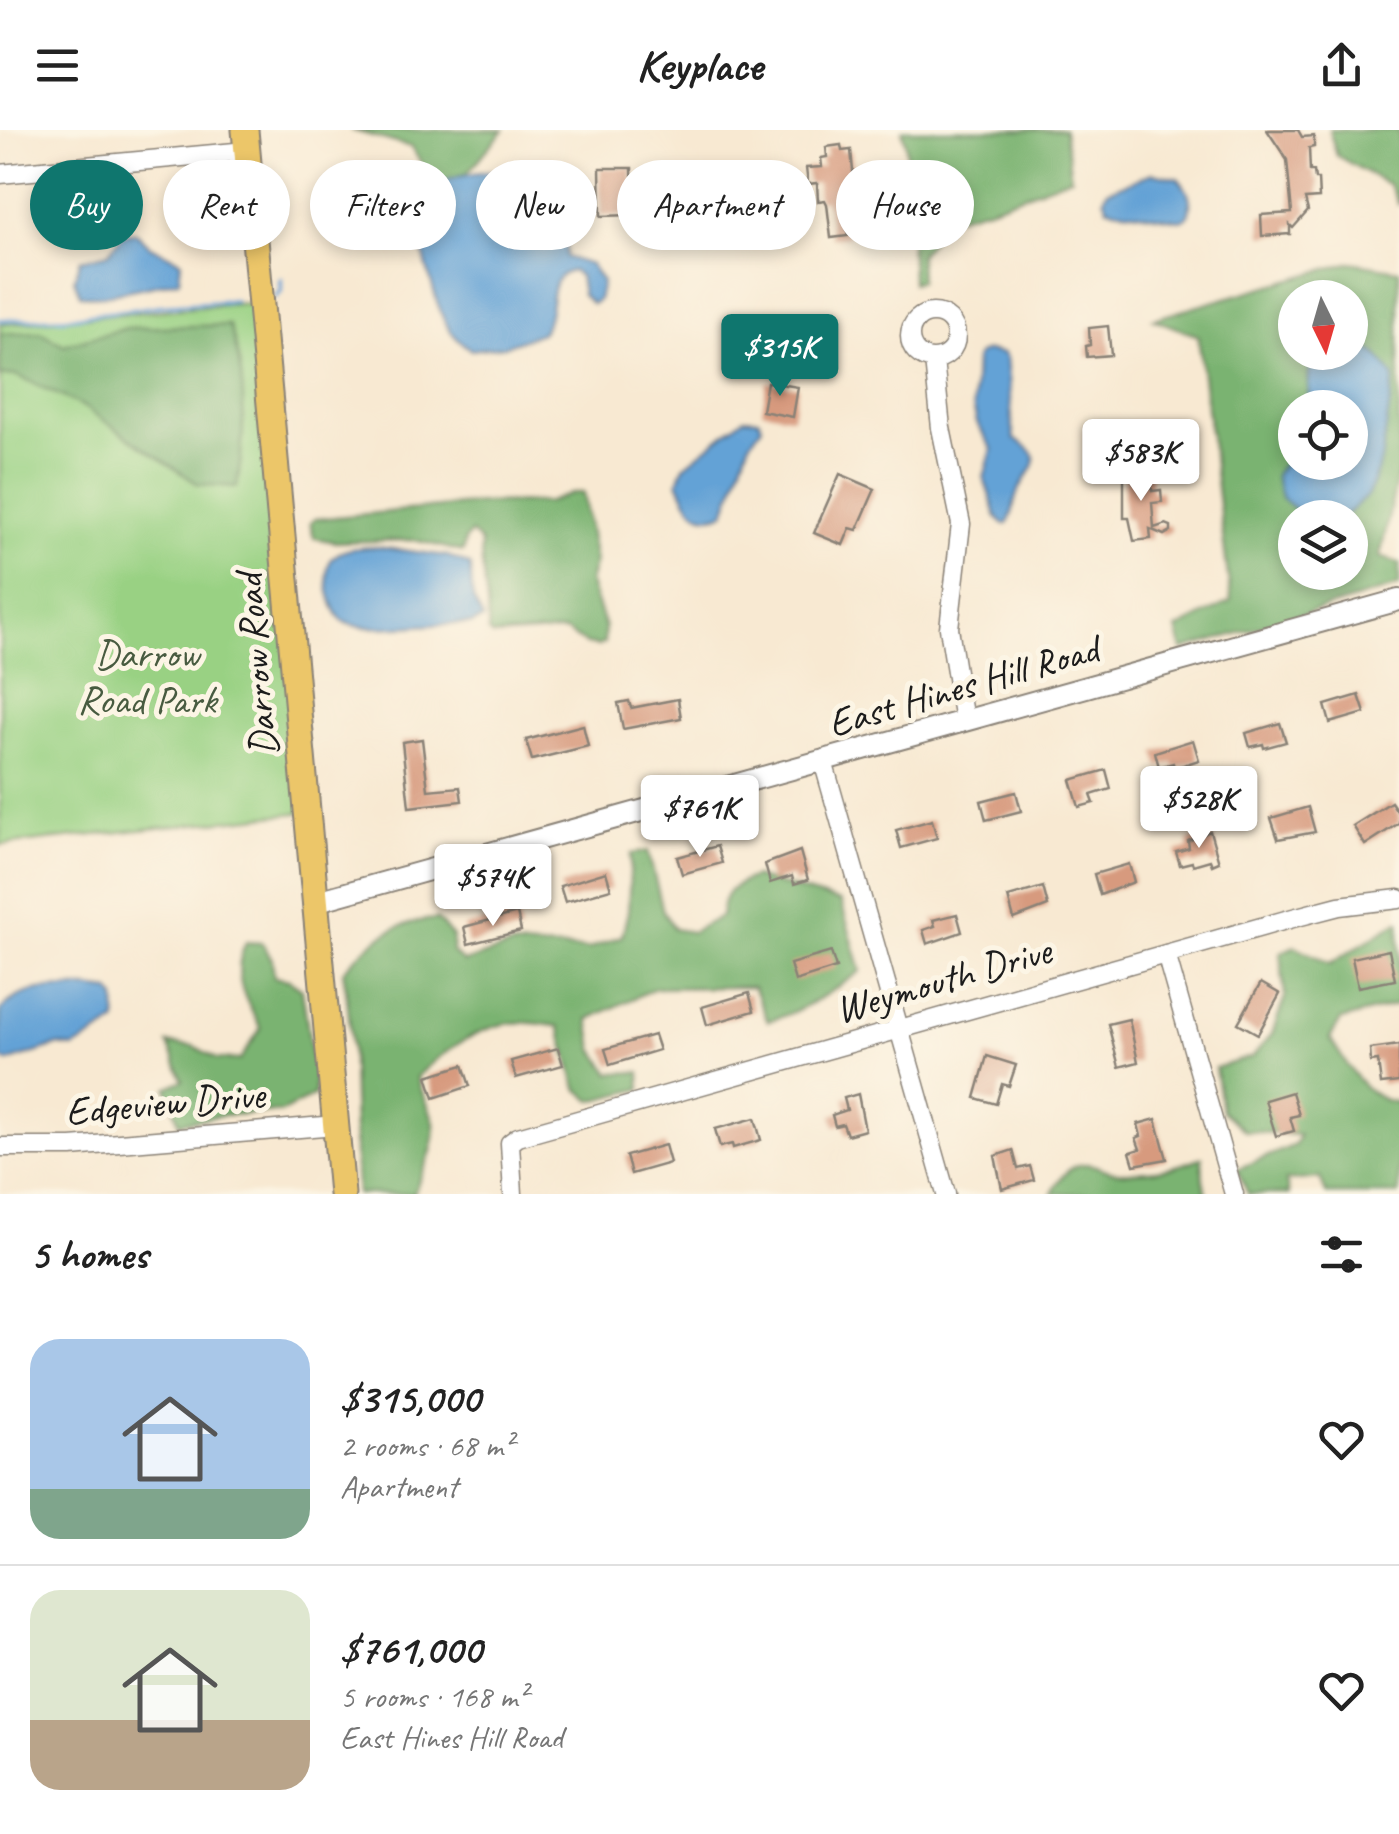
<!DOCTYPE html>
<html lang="en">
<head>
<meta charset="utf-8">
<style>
  :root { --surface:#fff; --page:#f6f6f6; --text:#222; --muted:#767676; --line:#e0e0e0; --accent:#0f766e }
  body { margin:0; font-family:Caveat,sans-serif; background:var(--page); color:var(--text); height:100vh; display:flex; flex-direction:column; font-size:38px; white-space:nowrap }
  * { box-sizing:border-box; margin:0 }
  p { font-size:32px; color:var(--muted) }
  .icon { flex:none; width:55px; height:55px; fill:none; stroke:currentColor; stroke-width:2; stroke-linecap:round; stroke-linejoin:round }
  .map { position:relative; height:1064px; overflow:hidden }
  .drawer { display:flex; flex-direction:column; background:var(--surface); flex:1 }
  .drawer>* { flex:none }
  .hud { position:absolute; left:30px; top:30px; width:1340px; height:90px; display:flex; gap:20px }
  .needle { width:65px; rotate:175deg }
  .controls { position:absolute; left:1278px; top:150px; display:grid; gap:20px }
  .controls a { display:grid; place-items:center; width:90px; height:90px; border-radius:50%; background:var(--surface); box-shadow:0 5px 15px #0003; font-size:50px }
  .price { position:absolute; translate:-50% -85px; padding:0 22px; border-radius:10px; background:#fff; color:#222; font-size:32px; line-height:65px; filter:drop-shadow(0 2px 5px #0008) }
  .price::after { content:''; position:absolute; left:50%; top:60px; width:30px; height:22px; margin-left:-15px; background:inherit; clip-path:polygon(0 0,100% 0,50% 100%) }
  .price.on { background:var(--accent); color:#fff }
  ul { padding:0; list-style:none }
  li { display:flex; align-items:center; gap:30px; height:250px; padding:0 30px }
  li+li { border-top:2px solid var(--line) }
  li span { display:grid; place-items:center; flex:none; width:280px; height:200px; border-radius:30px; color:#555 }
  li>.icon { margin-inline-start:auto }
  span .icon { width:120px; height:120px; fill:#fffc; stroke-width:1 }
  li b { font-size:42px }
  h2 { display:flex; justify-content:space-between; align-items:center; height:120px; padding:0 30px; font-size:42px }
  .pill { padding:0 35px; border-radius:45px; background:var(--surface); box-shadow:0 5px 15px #0003; font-size:35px; line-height:90px }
  .pill.on { background:var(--accent); color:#fff }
  header { display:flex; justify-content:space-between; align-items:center; height:130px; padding:0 30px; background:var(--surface); font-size:45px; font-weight:700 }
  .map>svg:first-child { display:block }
</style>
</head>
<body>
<header><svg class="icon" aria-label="menu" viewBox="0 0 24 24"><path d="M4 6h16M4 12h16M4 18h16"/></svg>Keyplace<svg class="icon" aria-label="share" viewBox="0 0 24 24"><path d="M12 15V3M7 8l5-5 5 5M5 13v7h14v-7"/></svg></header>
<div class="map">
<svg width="1399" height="1064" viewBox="0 0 1399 1064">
  <rect width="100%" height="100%" fill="#fcf5e5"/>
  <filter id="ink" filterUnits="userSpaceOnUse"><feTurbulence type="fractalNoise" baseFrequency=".01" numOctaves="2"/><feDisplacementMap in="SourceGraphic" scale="20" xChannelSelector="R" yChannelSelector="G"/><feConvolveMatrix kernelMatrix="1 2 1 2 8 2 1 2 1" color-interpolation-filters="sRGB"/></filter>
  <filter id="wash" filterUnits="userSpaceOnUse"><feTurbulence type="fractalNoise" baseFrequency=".0048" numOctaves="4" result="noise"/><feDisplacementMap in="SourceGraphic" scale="40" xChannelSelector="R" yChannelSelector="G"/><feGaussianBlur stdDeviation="2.25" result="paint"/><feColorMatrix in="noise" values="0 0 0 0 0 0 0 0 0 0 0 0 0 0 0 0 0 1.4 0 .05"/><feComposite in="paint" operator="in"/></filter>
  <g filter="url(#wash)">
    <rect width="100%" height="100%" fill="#f8e9d2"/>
    <polygon fill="#99d183" stroke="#5a7650" stroke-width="2.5" points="260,172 307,682 0,715 0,194"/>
    <g fill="#7ab371" stroke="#4b6846" stroke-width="2.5" fill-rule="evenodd">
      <polygon points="351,0 504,0 467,43 436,56 411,17"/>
      <polygon points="902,0 1064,0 1071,47 992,77 950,88 919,125 920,151 912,153 906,16"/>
      <polygon points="1329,0 1399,0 1399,75 1389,55 1337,26"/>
      <path d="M1351 132 1399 140V340L1380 427 1399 433V456L1182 520 1177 499 1231 471 1198 206 1153 189ZM1295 168H1350V222H1295ZM1295 278H1350V332H1295ZM1295 388H1350V442H1295Z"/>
      <path d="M229 195C248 244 245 306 237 357L198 354 81 275 16 245 0 246V204L40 202 64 215 127 198Z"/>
      <path d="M572 363H583L595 432 589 451 605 497 604 513 598 516 586 514 565 501 493 506 488 502C490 469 480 444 481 413L471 403 465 410 463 422 414 410 335 412 314 408 310 393 315 389 481 373 549 372Z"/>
      <path d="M648 721 663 781 674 799 692 802 721 786C722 763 733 755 754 747L841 772 861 841C833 861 802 882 768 891L753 857 655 858 589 889 594 919 610 943 640 942 641 959 592 971 577 958 559 896C544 895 527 891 512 893 479 896 439 924 417 947 420 960 433 984 434 993 438 1017 421 1042 414 1064H357C351 989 356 915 343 841 372 810 394 791 437 789L453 807 452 822 464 832 512 816 589 819 622 806 628 781 631 724Z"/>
      <path d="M1399 791V874L1341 890 1330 908C1345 932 1368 974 1399 972V1064H1326L1320 1048 1286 1051 1289 1064H1248L1237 1039 1295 1015 1299 1005 1245 1001 1222 981 1215 938 1252 927 1272 904 1285 867 1280 823 1295 816 1330 834Z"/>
      <path d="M246 812 262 813 272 829 274 847 289 850 302 859 314 941 315 965 282 982 224 985 179 993 167 958 183 950 168 914 194 916 217 929 240 930 261 898C245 870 230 845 246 812Z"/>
      <path d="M1202 1027 1203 1051 1207 1064H1052C1057 1051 1069 1034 1086 1034 1096 1034 1106 1042 1116 1042 1145 1043 1176 1039 1202 1027Z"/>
    </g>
    <g fill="#64a2d6" stroke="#405f79" stroke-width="2.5">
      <path d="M489 41C521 48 561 77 574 109L566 112V127L591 135 602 152 598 170 592 174 582 165 579 146 572 141C543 145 558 182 541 203L504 216 471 220C441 199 440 180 430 148 411 83 410 48 489 41Z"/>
      <path d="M1152 43 1178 48C1189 61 1194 71 1187 88L1179 90 1108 78 1104 68 1107 61Z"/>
      <polygon points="135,102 150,116 181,131 179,150 101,166 80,165 74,149 80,130 108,123 123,105"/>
      <path d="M1350 210C1369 213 1385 232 1394 248L1381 331 1368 365 1343 387H1303L1281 367 1275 345 1295 318V332H1350V278L1308 277 1309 243 1316 223 1350 222Z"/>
      <path d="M987 221 1003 224 1006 228 1014 309C1050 328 1031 336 1018 362 1012 373 1015 384 1007 394H1003L997 388 984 348 992 319 977 293 973 275 975 230 978 224Z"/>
      <path d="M744 288 759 289 762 296 749 314 725 382C697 395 687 374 678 351L684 336Z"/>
      <path d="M376 417 448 426 470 435 473 470 483 489 472 494C441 491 370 504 346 493 331 486 321 441 332 429 342 417 362 418 376 417Z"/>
      <path d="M88 858 111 861 116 868 117 892 74 918 59 915 7 932 0 928V881C22 855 57 858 88 858Z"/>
    </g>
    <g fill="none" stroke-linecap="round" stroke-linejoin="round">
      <g stroke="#64a2d6" stroke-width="4">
        <polyline points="275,167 281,161 281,149"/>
        <polyline points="0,190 65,188 159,176 235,171"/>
      </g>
    </g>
    <g id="blocks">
      <g fill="#d79a7e">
        <polygon points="1267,0 1298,0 1302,7 1314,6 1314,17 1309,18 1310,41 1314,41 1315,49 1318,49 1319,68 1305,69 1308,81 1293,98 1290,95 1290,104 1262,106 1261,85 1292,83 1287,30"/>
        <polygon points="841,15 842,21 851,20 855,63 846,64 847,72 844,73 848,106 831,108 827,74 825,70 818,71 817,53 808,54 806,38 822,37 821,28 827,27 826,17"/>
        <polygon points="600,38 632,38 633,85 601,86"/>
        <polygon points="1108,196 1111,225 1087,227 1086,216 1090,215 1089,198"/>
        <polygon points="767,252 798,257 793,287 762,281"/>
        <polygon points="1150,338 1152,361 1161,360 1162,372 1152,373 1154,398 1166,394 1171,396 1171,401 1164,405 1150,399 1151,409 1134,411 1129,388 1124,388 1124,340"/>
        <polygon points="840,344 875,359 857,400 850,398 843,415 814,403"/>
        <polygon points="1359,565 1365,583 1330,593 1325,575"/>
        <polygon points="678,569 681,588 623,599 618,573 629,571 631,578"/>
        <polygon points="1280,593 1286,612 1264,618 1263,614 1250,617 1246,603"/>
        <polygon points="583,595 588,616 532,630 526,610"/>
        <polygon points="422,609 428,660 460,657 462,671 409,677 402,612"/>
        <polygon points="1193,610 1199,630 1174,638 1173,633 1159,637 1155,622"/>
        <polygon points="1106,640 1111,659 1091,665 1094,673 1079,677 1071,650"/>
        <polygon points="1016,662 1021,681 986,690 981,671"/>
        <polygon points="1391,672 1399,684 1399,693 1365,715 1353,696"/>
        <polygon points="1308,677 1315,702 1278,709 1271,688"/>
        <polygon points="932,690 937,708 901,718 896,700"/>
        <polygon points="1210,701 1219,732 1212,735 1210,730 1193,735 1192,732 1180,735 1176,722 1189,718 1188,711"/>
        <polygon points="717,716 722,733 682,744 677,727"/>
        <polygon points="800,721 808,750 794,754 792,746 770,753 765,734"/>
        <polygon points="1129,734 1134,752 1100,765 1094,744"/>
        <polygon points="606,742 611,759 565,772 560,756"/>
        <polygon points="1043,757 1048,776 1014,789 1008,767"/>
        <polygon points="517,783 521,801 468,814 464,797"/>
        <polygon points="957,784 962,802 927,814 923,800 935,796 933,790"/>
        <polygon points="1389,820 1395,850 1358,857 1352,828"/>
        <polygon points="831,822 836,838 795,851 790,834"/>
        <polygon points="1261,853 1280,864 1258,904 1238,893"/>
        <polygon points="749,863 754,881 707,895 702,877"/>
        <polygon points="1129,889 1138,932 1119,937 1108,894"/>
        <polygon points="654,905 659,920 610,935 605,919"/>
        <polygon points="1399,915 1399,952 1381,954 1378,931 1371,932 1370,919"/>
        <polygon points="558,918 563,935 516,948 511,931"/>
        <polygon points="987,926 1016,935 1009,956 1002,954 996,974 975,968"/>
        <polygon points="463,935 470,956 434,968 427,946"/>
        <polygon points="1292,962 1299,985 1290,987 1294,1001 1276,1006 1265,970"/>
        <polygon points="858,964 865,1000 847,1005 843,994 835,996 832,985 847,980 844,968"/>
        <polygon points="755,988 761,1010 733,1018 732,1014 720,1017 715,999"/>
        <polygon points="1156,989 1167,1029 1134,1035 1130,1022 1140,1019 1136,1008 1141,1006 1138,994"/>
        <polygon points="665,1015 670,1033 631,1044 626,1026"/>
        <polygon points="1013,1020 1018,1039 1030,1036 1034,1050 1002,1059 995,1026"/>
      </g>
    </g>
  </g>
  <g filter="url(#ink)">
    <use href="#blocks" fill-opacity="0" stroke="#8a8277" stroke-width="2.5"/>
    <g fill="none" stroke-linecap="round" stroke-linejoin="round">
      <g stroke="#8a8277" stroke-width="21">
        <g id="minor">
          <polyline points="0,44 246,21"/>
          <circle cx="933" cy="206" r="23"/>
          <polyline points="934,230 941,298 961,394 949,498 964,591"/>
          <polyline points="823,631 946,1064"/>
          <polyline points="1166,824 1234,1064"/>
          <polyline points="0,1017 71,1017 336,995"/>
          <polyline points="513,1064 510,1013 518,1007 1293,788 1339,776 1399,769"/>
        </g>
      </g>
      <g stroke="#8a8277" stroke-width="24">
        <polyline id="tertiary" points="314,772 1399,470"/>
      </g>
      <g stroke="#8a8277" stroke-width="29">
        <polyline id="primary" points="245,0 342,1064"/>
      </g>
      <use href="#minor" stroke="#fff" stroke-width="18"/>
      <use href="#tertiary" stroke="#fff" stroke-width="20"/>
      <use href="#primary" stroke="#ecc669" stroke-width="25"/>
    </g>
  </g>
  <g text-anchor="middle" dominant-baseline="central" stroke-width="10" stroke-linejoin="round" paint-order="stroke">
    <g font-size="40" fill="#485b40" stroke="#fcf5e5">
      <text x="147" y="524">Darrow<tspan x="147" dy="46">Road Park</tspan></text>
    </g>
    <g font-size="40" fill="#1c1c1c" stroke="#fcf5e5">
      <text transform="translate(256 535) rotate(-95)">Darrow Road</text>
      <text transform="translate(963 556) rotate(-16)">East Hines Hill Road</text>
      <text transform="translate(943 850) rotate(-16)">Weymouth Drive</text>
      <text transform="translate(165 973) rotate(-5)">Edgeview Drive</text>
    </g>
  </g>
</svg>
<div class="controls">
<a><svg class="needle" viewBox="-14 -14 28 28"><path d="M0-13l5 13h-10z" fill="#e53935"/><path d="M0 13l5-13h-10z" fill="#767676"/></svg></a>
<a><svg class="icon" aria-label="locate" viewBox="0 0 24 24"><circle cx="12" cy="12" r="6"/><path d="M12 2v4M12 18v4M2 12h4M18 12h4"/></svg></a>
<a><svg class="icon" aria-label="layers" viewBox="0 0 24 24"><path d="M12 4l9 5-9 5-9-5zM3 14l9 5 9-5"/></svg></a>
</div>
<b class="price on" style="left:780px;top:269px">$315K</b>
<b class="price" style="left:1141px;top:374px">$583K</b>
<b class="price" style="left:1199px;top:721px">$528K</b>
<b class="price" style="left:700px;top:730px">$761K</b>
<b class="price" style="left:493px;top:799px">$574K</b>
<div class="hud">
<a class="pill on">Buy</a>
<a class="pill">Rent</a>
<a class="pill">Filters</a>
<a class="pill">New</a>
<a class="pill">Apartment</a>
<a class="pill">House</a>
</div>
</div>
<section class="drawer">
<h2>5 homes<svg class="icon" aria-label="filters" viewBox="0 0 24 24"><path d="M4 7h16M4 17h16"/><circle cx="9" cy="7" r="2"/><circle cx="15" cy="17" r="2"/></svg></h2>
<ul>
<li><span style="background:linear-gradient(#a9c7e8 75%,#7fa58c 0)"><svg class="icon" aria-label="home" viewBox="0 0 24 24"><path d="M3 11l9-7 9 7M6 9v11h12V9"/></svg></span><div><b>$315,000</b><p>2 rooms · 68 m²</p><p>Apartment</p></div><svg class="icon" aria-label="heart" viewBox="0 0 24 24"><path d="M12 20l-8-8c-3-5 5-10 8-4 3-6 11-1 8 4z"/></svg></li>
<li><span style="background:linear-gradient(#dfe7d0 65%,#b9a48a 0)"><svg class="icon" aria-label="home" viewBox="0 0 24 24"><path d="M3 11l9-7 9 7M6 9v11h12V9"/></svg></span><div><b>$761,000</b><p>5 rooms · 168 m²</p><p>East Hines Hill Road</p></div><svg class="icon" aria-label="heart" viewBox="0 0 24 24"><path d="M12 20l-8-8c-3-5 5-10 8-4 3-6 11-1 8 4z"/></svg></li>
</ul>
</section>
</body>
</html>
